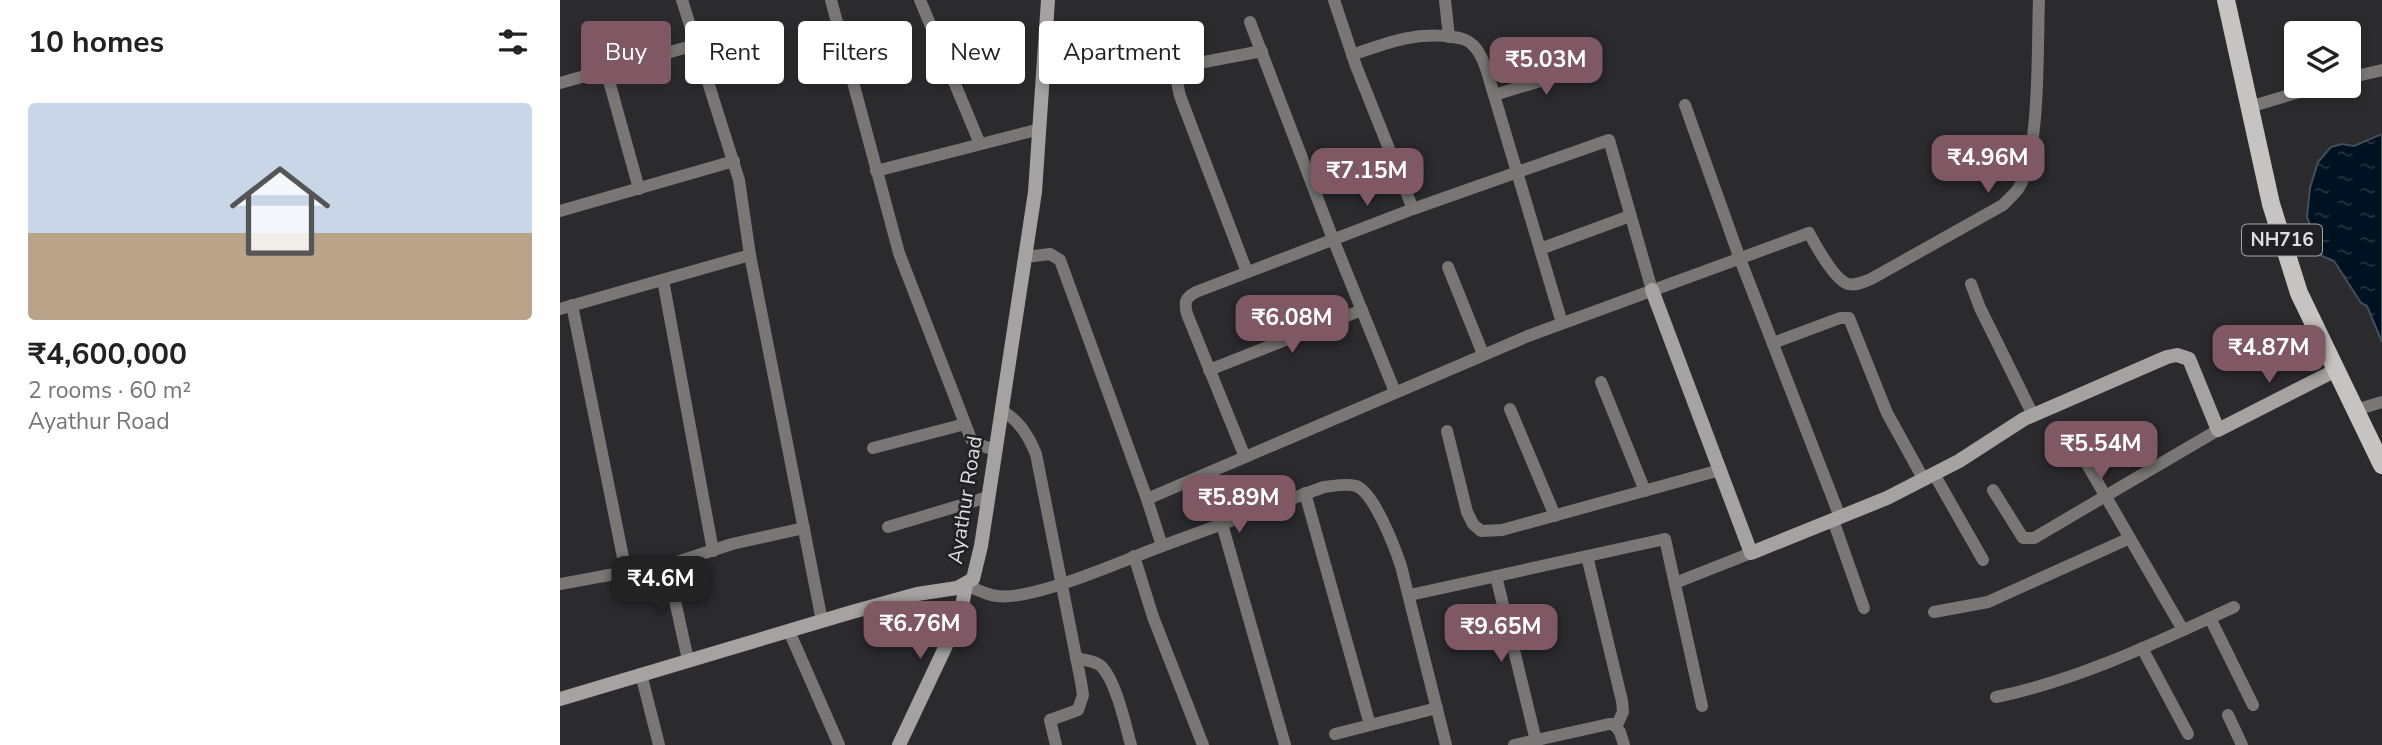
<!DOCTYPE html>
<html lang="en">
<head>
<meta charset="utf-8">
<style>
  :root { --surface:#fff; --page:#f2f2f2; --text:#222; --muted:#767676; --accent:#7f5864 }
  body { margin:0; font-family:"Nunito Sans",sans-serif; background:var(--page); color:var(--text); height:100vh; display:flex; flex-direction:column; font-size:26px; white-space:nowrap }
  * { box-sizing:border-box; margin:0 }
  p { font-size:23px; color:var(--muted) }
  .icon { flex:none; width:38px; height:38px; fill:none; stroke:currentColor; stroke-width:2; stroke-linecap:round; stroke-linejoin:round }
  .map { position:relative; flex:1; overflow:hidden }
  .side { display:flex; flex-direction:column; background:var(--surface); width:560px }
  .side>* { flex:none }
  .banner { position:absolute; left:21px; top:21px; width:665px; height:63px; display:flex; gap:14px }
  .controls { position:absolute; left:1724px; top:21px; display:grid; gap:14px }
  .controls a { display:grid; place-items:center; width:77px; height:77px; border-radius:7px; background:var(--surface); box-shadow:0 4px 10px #0003; font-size:35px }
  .price { position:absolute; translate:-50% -60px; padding:0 16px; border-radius:14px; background:var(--accent); color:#fff; font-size:23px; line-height:46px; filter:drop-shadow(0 2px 4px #0008) }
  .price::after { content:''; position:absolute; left:50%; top:42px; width:21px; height:16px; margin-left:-10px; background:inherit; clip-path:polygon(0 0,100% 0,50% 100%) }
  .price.current { background:#222; color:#fff }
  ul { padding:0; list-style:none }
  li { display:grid; align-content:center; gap:14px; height:371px; padding:0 28px }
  li span { display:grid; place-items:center; height:217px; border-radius:7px; color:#555 }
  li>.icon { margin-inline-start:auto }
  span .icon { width:126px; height:126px; fill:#fffc; stroke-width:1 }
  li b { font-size:30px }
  h2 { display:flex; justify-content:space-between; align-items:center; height:84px; padding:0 28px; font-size:30px }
  .pill { padding:0 24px; border-radius:7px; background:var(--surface); box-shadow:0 4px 10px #0003; font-size:24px; line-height:63px }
  .pill.current { background:var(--accent); color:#fff }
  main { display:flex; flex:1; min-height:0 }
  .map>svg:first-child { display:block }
</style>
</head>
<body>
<main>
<section class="side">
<h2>10 homes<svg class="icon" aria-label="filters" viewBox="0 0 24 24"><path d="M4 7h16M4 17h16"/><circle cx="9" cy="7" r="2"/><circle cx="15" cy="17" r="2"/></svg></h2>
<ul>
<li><span style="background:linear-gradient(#c9d6e8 60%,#b9a48a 0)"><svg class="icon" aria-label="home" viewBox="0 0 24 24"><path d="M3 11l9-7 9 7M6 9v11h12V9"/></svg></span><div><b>₹4,600,000</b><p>2 rooms · 60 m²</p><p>Ayathur Road</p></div></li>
</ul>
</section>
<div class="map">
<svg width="1822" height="745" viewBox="0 0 1822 745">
  <defs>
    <pattern id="water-ripples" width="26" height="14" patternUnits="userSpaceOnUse" patternTransform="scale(1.75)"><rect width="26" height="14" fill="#012"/><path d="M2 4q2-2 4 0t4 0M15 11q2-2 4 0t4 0" fill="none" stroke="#253342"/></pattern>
  </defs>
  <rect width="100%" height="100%" fill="#2b2a2d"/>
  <polygon fill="url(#water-ripples)" stroke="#434e5b" stroke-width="2" points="1822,134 1822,342 1807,306 1801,303 1774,261 1762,256 1747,217 1750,188 1758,162 1771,147 1782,144 1794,146"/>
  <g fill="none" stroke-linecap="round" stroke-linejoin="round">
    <g stroke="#787776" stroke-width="12">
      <polyline points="122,0 179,180 190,255 262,621"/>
      <polyline points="271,0 339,253 411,439 417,444 435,450"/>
      <polyline points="360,0 420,144"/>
      <polyline points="774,0 796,66 853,209"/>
      <polyline points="885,0 889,37"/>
      <polyline points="690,22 773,239 835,392"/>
      <path d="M792 55C826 43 856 31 893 37 900 38 907 39 913 45 925 57 929 80 934 95L1002 323"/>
      <polyline points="46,70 79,189"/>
      <polyline points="1788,78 1822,70"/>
      <polyline points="0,83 135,45"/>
      <polyline points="934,95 1007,73 1035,73"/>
      <polyline points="1125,105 1180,259 1280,517"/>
      <polyline points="1689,107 1760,86"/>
      <polyline points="316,171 480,129"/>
      <polyline points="0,211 174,161"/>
      <polyline points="980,249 1070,216"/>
      <polyline points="466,257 490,254 500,260 587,499"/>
      <polyline points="888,267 923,354"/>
      <polyline points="687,272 620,96 615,73 623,66 702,51"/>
      <polyline points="103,280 153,551"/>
      <polyline points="1411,284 1420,308 1473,415"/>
      <polyline points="12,305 66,572"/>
      <polyline points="0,309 190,255"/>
      <polyline points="1213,343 1280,318 1289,318 1327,413 1364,480"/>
      <polyline points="649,370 802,310"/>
      <polyline points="1041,382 1085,491"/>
      <polyline points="950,409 995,516"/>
      <path d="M441 410C459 420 468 435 476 454L521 682 523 695 518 710 490 720 496 745"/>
      <polyline points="1796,410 1822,402"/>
      <polyline points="887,431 907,512 913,524 921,531 942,530 1160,470"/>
      <polyline points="1509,433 1623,630"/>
      <polyline points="313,448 405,424"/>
      <path d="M685 457 627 314C624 302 625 298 636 292L853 209 1049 140 1092 290"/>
      <polyline points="1374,474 1423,560"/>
      <polyline points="1433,490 1463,538 1474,538 1658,430"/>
      <polyline points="745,493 810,725"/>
      <polyline points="1273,520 1304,608"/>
      <polyline points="662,524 725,745"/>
      <polyline points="328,527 428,497"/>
      <path d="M602 546 764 487C774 486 786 483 796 486 814 492 835 548 841 566L886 745"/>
      <polyline points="574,556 593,617 643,745"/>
      <polyline points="1027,556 1062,701 1063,712 1056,727"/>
      <polyline points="107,564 128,660"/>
      <polyline points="936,576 977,745"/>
      <polyline points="1115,583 1191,553"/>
      <polyline points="0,584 114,563 172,544 244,528"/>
      <path d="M406 585C416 589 426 595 437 596 474 601 564 560 602 546L587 499 968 336 1249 233C1256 246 1275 280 1288 284 1296 286 1303 282 1311 279L1443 205C1447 200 1454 195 1458 189 1481 155 1477 44 1479 0"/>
      <polyline points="850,595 1105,539 1142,706"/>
      <polyline points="1374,612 1428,602 1570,538"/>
      <polyline points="1650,618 1693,705"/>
      <polyline points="229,631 279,745"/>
      <polyline points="1582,648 1628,734"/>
      <path d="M516 658C525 660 536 661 542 667 557 684 565 724 571 745"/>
      <polyline points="81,674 99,745"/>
      <path d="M1436 697C1519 680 1597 642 1674 607"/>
      <polyline points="1668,715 1682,745"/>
      <polyline points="775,734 877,708"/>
      <polyline points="954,745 1049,724 1054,724 1060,732 1064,745"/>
    </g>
    <g stroke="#a5a2a1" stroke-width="14">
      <polyline points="1092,290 1191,553 1327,498 1399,461 1464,419 1607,357 1617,355 1629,359 1658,430 1776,370"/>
      <polyline points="0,699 292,612 357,594 397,588 413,579 421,546 475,192 488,0"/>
      <polyline points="339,745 400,616 406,585"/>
    </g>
    <polyline stroke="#c7c3c1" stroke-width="18" points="1666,0 1711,204 1739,293 1822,465"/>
  </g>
  <g text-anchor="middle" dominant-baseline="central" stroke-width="5" stroke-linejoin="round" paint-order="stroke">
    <rect fill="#212123" stroke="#a5a5a7" stroke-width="2" x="1682" y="224.5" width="80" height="31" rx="5"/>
    <g font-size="19" font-weight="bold" fill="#dedee0">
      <text x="1722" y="240">NH716</text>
    </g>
    <g font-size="21" fill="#dedee0" stroke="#212123">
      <text transform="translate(405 500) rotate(-81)">Ayathur Road</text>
    </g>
  </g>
</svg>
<div class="controls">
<a><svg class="icon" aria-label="layers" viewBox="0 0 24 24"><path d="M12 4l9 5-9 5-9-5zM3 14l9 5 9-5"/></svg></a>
</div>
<b class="price" style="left:986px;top:97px">₹5.03M</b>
<b class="price" style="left:1428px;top:195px">₹4.96M</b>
<b class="price" style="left:807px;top:208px">₹7.15M</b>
<b class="price" style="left:732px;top:355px">₹6.08M</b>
<b class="price" style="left:1709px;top:385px">₹4.87M</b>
<b class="price" style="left:1541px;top:481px">₹5.54M</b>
<b class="price" style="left:679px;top:535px">₹5.89M</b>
<b class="price current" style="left:101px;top:616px">₹4.6M</b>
<b class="price" style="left:360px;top:661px">₹6.76M</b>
<b class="price" style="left:941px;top:664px">₹9.65M</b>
<div class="banner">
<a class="pill current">Buy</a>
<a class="pill">Rent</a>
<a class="pill">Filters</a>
<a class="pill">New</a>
<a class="pill">Apartment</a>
</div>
</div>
</main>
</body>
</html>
